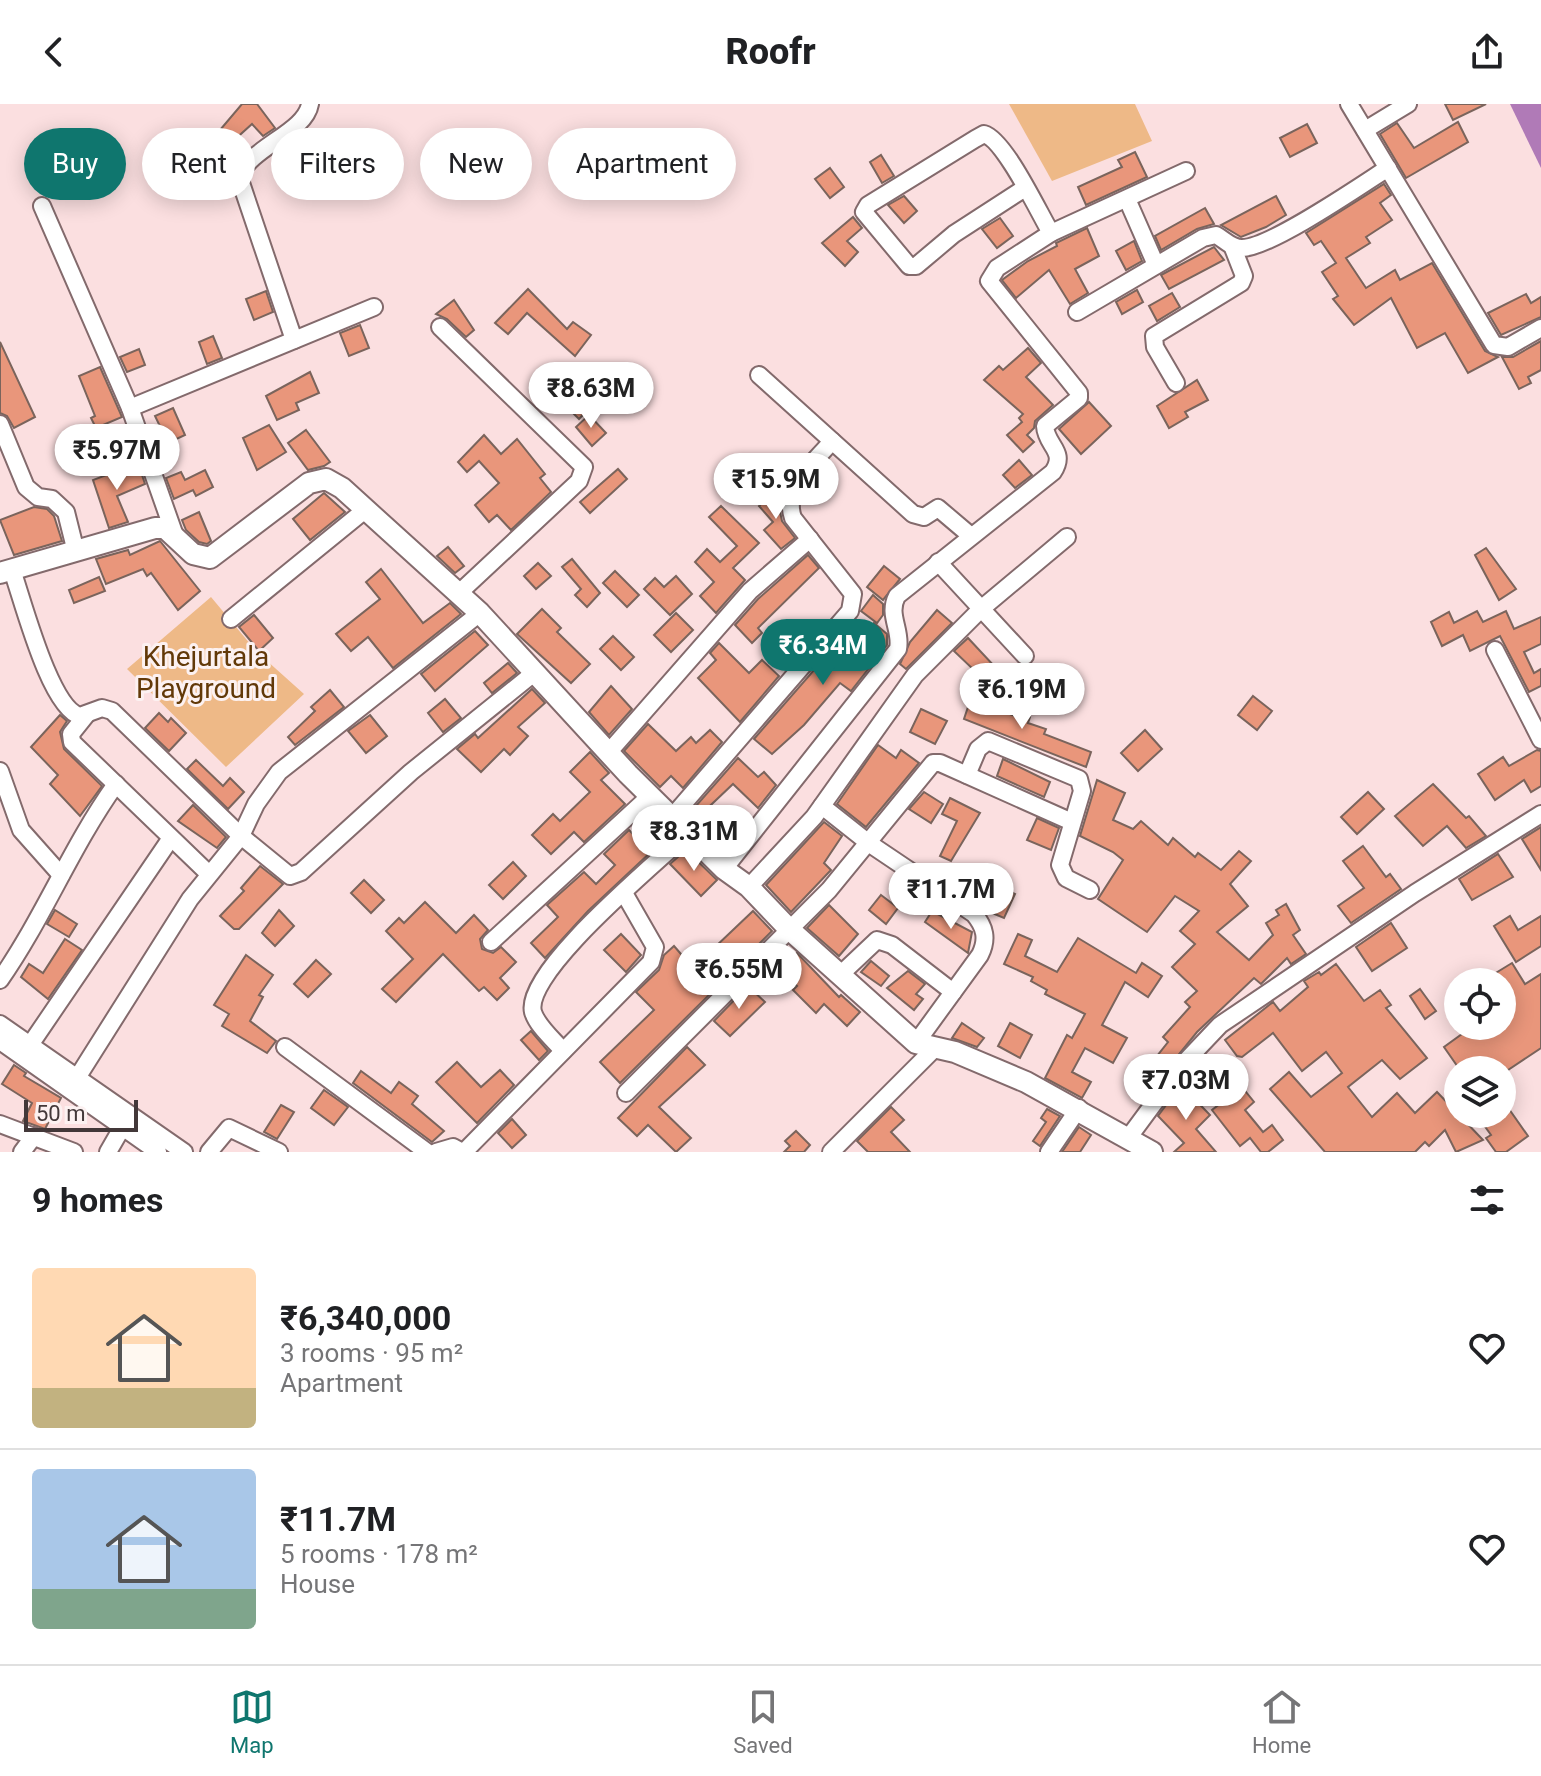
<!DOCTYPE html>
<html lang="en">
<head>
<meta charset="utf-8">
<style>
  :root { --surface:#fff; --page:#f6f6f6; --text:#202124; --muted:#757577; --line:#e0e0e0; --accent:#0f766e }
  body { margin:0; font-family:Roboto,sans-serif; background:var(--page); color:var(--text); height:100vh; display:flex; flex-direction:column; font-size:30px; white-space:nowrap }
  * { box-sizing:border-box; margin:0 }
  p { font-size:26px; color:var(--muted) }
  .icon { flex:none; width:44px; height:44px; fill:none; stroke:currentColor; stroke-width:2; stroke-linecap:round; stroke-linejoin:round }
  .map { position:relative; height:1048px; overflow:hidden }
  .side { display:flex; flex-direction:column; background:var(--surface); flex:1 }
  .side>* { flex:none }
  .guide { position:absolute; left:24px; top:24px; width:800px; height:72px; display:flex; gap:16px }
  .fabs { position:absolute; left:1444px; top:864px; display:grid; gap:16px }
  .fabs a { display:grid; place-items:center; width:72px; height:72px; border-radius:50%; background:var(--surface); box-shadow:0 4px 20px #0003; font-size:40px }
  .scale { position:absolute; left:24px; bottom:20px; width:114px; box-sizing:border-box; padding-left:8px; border:4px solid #433839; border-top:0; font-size:22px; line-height:28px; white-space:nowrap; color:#433839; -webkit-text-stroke:6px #fcf1f1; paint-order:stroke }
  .price { position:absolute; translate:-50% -68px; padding:0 18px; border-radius:28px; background:#fff; color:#222; font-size:26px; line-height:52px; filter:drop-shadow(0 2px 4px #0008) }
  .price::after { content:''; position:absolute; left:50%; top:48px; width:24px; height:18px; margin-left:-12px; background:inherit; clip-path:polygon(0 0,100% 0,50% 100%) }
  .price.current { background:var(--accent); color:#fff }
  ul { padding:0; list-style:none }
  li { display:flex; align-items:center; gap:24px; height:200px; padding:0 32px }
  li+li { border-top:2px solid var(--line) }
  li span { display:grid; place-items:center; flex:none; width:224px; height:160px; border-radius:8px; color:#555 }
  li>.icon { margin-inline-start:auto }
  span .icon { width:96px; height:96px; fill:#fffc; stroke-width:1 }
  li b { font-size:34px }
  h2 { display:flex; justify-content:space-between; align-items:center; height:96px; padding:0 32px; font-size:34px }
  .tag { padding:0 28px; border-radius:36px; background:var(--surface); box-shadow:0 4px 20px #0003; font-size:28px; line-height:72px }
  .tag.current { background:var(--accent); color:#fff }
  header { display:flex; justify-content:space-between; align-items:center; height:104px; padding:0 32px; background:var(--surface); font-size:36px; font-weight:800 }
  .dock { display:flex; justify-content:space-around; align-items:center; height:112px; border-top:2px solid var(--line); background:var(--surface); font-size:22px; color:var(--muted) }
  .dock a { display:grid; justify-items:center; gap:4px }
  .dock .current { color:var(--accent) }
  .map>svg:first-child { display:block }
</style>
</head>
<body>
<header><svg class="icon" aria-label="back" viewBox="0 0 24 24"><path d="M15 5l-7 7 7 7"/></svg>Roofr<svg class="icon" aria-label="share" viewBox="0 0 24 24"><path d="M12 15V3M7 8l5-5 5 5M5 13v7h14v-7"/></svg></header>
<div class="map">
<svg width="1541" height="1048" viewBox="0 0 1541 1048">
  <rect width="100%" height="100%" fill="#fbdfe0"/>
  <g fill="#eeb987">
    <polygon points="1009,0 1135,0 1152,37 1052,77"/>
    <polygon points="211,493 256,547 304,590 226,663 127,565"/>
  </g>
  <polygon fill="#b07ab7" points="1510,0 1541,0 1541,64"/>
  <g fill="#e9967b" stroke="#7a645c" stroke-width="2">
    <polygon points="242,0 257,0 275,24 263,32 252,20 232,38 220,26"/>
    <polygon points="1445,0 1486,0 1453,16"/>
    <polygon points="1458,18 1468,38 1406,74 1380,30 1397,19 1414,44"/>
    <polygon points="1307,20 1317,39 1290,53 1280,34"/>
    <polygon points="1135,48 1147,73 1086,101 1078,83 1122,63 1118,56"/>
    <polygon points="881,51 894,72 882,79 870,58"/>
    <polygon points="830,64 844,83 830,94 815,75"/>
    <polygon points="1384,80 1391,91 1380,99 1392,116 1366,133 1370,139 1346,154 1366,184 1395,166 1400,176 1432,159 1485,247 1498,253 1468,269 1445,229 1417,244 1391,194 1354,221 1333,195 1338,192 1322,168 1336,159 1321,137 1314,141 1306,129"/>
    <polygon points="904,92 917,107 904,119 888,101"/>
    <polygon points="1276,92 1286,111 1266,123 1241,133 1221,121"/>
    <polygon points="1205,104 1214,120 1197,125 1161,146 1155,132"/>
    <polygon points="853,113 862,124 847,137 858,148 845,162 822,139"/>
    <polygon points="1000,114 1013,132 997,144 982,125"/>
    <polygon points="1087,124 1099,152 1075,165 1088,189 1070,200 1049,166 1016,194 1002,176 1028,157 1057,142 1056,139"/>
    <polygon points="1134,137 1142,157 1126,166 1116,147"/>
    <polygon points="1214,143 1224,156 1169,185 1161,171"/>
    <polygon points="528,185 567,225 573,218 591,231 575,252 527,209 508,230 495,219"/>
    <polygon points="1137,186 1143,198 1122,210 1116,198"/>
    <polygon points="266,187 273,208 254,216 246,195"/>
    <polygon points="1172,189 1180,203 1157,217 1149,202"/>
    <polygon points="1526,190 1531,199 1541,193 1541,213 1501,231 1488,209"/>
    <polygon points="454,196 474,226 466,233 447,215 436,210"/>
    <polygon points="360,221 369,244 349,252 340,229"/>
    <polygon points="213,232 222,254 207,260 199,238"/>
    <polygon points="1541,237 1541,266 1528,273 1531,279 1519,285 1502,253 1513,253"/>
    <polygon points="0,238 35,313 14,324 7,312 0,309"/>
    <polygon points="1028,244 1041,259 1026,273 1053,301 1035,317 1034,324 1027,331 1034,338 1023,348 1007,331 1022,318 1019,314 1023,310 984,276 999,262 1003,266"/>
    <polygon points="139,245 145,261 127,268 120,253"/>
    <polygon points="100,263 122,313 96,324 91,314 95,312 79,272"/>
    <polygon points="310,268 319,289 296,299 299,306 277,316 266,292"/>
    <polygon points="598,272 610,283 579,315 567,303"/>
    <polygon points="1197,276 1208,296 1185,308 1188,313 1169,324 1157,302"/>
    <polygon points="1089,298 1111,322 1081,350 1059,325"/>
    <polygon points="173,304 185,331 168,339 155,312"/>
    <polygon points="589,311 606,329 592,342 576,323"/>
    <polygon points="269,321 286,348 257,366 243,334"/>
    <polygon points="306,326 330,358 324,362 308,366 288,339"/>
    <polygon points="484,331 501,350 517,335 545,370 540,374 551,388 511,426 497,411 489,418 475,401 499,379 479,357 467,368 458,358"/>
    <polygon points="1019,356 1032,371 1015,384 1003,371"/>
    <polygon points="138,359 145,380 117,392 128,418 109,424 93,376"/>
    <polygon points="618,365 627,375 590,409 580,398"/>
    <polygon points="205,366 213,383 196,392 193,386 174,395 166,374 181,368 185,376"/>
    <polygon points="778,385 781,389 779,403 782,417 795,434 781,445 764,426 773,418 759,402"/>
    <polygon points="324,389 345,408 310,436 293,415"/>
    <polygon points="721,402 759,439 733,464 745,476 716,509 700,492 714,478 695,458 707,445 720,458 737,442 709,413"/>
    <polygon points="34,403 47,405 54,412 62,437 14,451 0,416"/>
    <polygon points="199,408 211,437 207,440 199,438 186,426 182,416"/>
    <polygon points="160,437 200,487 178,506 151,469 147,472 143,465 106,480 96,455 128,446 130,451"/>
    <polygon points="448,443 464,462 455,469 437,452"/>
    <polygon points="1486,444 1516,485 1499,496 1475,451"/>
    <polygon points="808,451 819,464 758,524 762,529 752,539 735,521 758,495"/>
    <polygon points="572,455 600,489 587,503 575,491 581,485 562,463"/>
    <polygon points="538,459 551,472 536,485 524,472"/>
    <polygon points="884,462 900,475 883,496 867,483"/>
    <polygon points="381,465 423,519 450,499 461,510 393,564 368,533 351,547 336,530 380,495 366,478"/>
    <polygon points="615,467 639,491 627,503 603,479"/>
    <polygon points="676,472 692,490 670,511 644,485 655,474 664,483"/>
    <polygon points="99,473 105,487 74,499 69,486"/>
    <polygon points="873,491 883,500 883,511 877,519 861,507"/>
    <polygon points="542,505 561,524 557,528 590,560 571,579 517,530"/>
    <polygon points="937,506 952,519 906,565 900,560 910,538"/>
    <polygon points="1477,507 1483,518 1506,507 1514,525 1541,513 1541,540 1524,548 1534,569 1541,565 1541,582 1529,588 1500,532 1470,547 1463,531 1442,542 1431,518 1449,508 1454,519"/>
    <polygon points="676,509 693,526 671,548 654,531"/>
    <polygon points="254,511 273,534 259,547 239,523"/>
    <polygon points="874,519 887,530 887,541 851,587 840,579 804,621 772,650 754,635 835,542 846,552"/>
    <polygon points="475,527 488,541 435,587 421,570"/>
    <polygon points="613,532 634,553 621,566 600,545"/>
    <polygon points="968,534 996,564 981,580 971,572 975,567 954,547"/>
    <polygon points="719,539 749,569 762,556 779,572 740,618 698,574 716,556 710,549"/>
    <polygon points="508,559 517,569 492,589 484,579"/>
    <polygon points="611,582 632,605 609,631 589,608"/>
    <polygon points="532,585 545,599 518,623 528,632 510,651 504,645 481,668 457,645 475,630 478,634"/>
    <polygon points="330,586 344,603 295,641 288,633 315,607 311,603"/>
    <polygon points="972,591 991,598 990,603 1018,613 1019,609 1030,613 1028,619 1046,625 1044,630 1091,648 1086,663 964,615"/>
    <polygon points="1253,592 1272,607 1257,626 1238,611"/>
    <polygon points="445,595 461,614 443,628 428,609"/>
    <polygon points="921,605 947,617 935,640 910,628"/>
    <polygon points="159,609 168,618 171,614 186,629 169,647 145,624"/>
    <polygon points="60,611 67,617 60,628 64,645 102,682 80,712 50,680 58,671 31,643"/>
    <polygon points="370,611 387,632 366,649 348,627"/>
    <polygon points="648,620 676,647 691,633 696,639 710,626 722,638 683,684 671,672 660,683 624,647"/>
    <polygon points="1145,626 1162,645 1138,667 1121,649"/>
    <polygon points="878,641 896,654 901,646 919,659 866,723 837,700"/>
    <polygon points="1537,646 1541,647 1541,682 1531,688 1524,676 1495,696 1478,670 1503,653 1509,662"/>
    <polygon points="590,648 609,669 601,676 625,700 584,738 574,728 551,750 532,731 553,710 560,717 590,688 570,668"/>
    <polygon points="738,654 758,673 764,668 776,681 758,704 733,680 694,717 688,711"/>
    <polygon points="1003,655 1050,678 1044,693 997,672"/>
    <polygon points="196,656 223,682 230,674 244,688 228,705 187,665"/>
    <polygon points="1097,676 1125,689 1113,716 1133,725 1141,717 1168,741 1173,734 1195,753 1198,749 1221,766 1239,747 1251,757 1230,780 1248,802 1217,828 1249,856 1273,831 1266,819 1279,811 1276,806 1286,800 1300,826 1293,831 1306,850 1291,860 1287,854 1261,880 1254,874 1197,928 1151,985 1138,976 1168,938 1163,933 1190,903 1185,898 1197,887 1172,863 1195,840 1180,827 1199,807 1175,792 1147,828 1098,795 1123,756 1113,748 1080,732"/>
    <polygon points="1433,680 1466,714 1469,712 1486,732 1466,744 1447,722 1423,742 1395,712"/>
    <polygon points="924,688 943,700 931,719 909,705"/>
    <polygon points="1368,688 1384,705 1357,730 1341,713"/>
    <polygon points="950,694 980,709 951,757 940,752 957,717 942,710"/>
    <polygon points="193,701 226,733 217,744 178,717"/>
    <polygon points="1037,714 1059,724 1051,746 1027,736"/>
    <polygon points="824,718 842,732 824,759 831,766 791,808 766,781"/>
    <polygon points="662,722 670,730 588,807 545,854 531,839 558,813 547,801 584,768 596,780 615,761 604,750 629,726 643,740"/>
    <polygon points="1541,723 1541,766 1522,735"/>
    <polygon points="1363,742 1386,773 1390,770 1401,785 1351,819 1338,802 1364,784 1343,757"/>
    <polygon points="686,746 717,776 701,792 670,760"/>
    <polygon points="1498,750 1513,773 1472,796 1459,775"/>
    <polygon points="513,758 526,772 503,795 489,781"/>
    <polygon points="260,762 283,780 239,825 234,825 220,812 244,787 241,784"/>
    <polygon points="952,770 991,786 994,780 1015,790 1004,814 985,806 948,779"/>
    <polygon points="364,776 384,796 371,809 351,789"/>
    <polygon points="881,791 898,804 886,820 869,806"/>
    <polygon points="425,798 456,829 474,811 488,826 480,835 482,845 493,849 501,843 516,858 500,874 509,884 497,896 484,883 479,887 443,850 396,898 382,885 413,855 386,827 399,814 404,819"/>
    <polygon points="829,801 858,830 839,852 807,824"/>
    <polygon points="55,806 77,820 69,833 47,820"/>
    <polygon points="279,806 294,822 275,842 262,829"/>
    <polygon points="753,807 772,827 735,864 714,844"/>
    <polygon points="932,807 972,828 968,849 925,818"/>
    <polygon points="1510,812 1518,826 1541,812 1541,842 1516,858 1494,822"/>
    <polygon points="1391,819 1407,844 1372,867 1356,843"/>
    <polygon points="621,830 641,851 626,868 604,846"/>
    <polygon points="1018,830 1032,836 1025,852 1057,868 1078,834 1136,869 1142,859 1162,872 1148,893 1125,878 1102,921 1127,934 1113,959 1085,944 1072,968 1091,978 1082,994 1045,974 1067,931 1072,934 1085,910 1045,890 1047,886 1031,877 1033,873 1004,860"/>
    <polygon points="65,835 82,846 48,895 21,873 29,860 43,869"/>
    <polygon points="674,842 713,887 620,979 600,958 654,906 636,888 659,866 664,851"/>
    <polygon points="797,849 839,893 841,891 860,908 847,922 824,900 816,909 793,886 797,882 780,865"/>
    <polygon points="246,851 273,871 259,891 263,893 250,917 276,937 267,949 222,922 229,910 214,901"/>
    <polygon points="316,856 331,870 308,893 294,880"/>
    <polygon points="871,857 889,872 881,882 861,868"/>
    <polygon points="1512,859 1525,880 1541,870 1541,944 1508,966 1460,966 1444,943 1473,922 1502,922 1502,878 1481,878"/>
    <polygon points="1336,860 1364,897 1380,886 1391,901 1386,904 1427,954 1400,975 1382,956 1348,983 1372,1013 1397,989 1415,1009 1437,988 1483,1036 1456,1048 1445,1026 1429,1042 1425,1038 1415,1048 1325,1048 1270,985 1289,968 1311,993 1342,969 1326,948 1302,967 1273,929 1242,953 1237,952 1225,936 1273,898 1280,907 1308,883 1304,877 1319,868 1321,871"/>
    <polygon points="908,867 925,880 916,890 923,895 914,906 887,884"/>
    <polygon points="748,882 765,898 730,932 714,917"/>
    <polygon points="1420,885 1436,907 1425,915 1410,892"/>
    <polygon points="962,919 984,934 977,943 952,934"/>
    <polygon points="1010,919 1032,931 1020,954 998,942"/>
    <polygon points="531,927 548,947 539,956 521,936"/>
    <polygon points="687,943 705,961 659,1003 691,1034 676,1048 648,1021 637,1032 618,1014"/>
    <polygon points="457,958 481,983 500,966 514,981 477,1019 436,978"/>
    <polygon points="14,961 26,969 24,972 61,994 45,1025 23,1017 32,999 2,980"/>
    <polygon points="361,967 391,989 399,978 418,992 412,1000 444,1027 432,1038 353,979"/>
    <polygon points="1181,981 1210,1011 1196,1025 1216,1048 1174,1048 1184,1039 1158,1012"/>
    <polygon points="1242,983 1254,998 1245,1006 1263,1028 1272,1021 1283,1036 1268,1048 1261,1048 1250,1034 1240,1042 1212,1006"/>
    <polygon points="324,986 348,1003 334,1021 311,1004"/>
    <polygon points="1502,995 1528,1032 1506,1048 1496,1048 1486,1034 1491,1031 1476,1010 1502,1010"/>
    <polygon points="281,1001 294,1008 277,1035 264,1028"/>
    <polygon points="891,1003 904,1016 891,1028 910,1048 868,1048 857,1037"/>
    <polygon points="1047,1005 1060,1012 1040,1042 1033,1037 1046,1018 1041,1014"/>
    <polygon points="512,1015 526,1031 512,1044 498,1029"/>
    <polygon points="1079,1023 1091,1031 1080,1048 1062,1048"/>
    <polygon points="796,1027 810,1041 804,1048 784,1048 790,1042 785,1037"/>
  </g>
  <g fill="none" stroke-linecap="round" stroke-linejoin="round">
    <g stroke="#836a6c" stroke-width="20">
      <g id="minor">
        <polyline points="1349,0 1494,241 1508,243 1541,224"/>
        <polyline points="1365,26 1408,0"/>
        <polyline points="1127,95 1156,161"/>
        <polyline points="42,102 130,304 174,429"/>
        <polyline points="1051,129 1186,67"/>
        <path d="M1077 208 1203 134 1216 131C1225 136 1231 144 1242 144 1270 144 1360 82 1388 64"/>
        <polyline points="440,223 584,363 579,377 459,489"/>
        <path d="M294 236 239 73C250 43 305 29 310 0"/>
        <polyline points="759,271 913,410 924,413 938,404 971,432"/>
        <polyline points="1176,279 1155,243 1154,232 1241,179 1244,172 1233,144"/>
        <polyline points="130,304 374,203"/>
        <polyline points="0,320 26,383 38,393 52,395 66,408 76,448"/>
        <polyline points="938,458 1025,552"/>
        <path d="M12 466C23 497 50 604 80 612L102 604 112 607 241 732 290 772 301 768 411 668 534 569"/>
        <polyline points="231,515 365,406"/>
        <polyline points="1495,546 1541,636"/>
        <polyline points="87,610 71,630 72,638 209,770"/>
        <polyline points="608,649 750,487 810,435"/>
        <polyline points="0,667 21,726 61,771"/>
        <polyline points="967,671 978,645 988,637 1079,675 1082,687 1060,761 1066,774 1090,786"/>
        <path d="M822 702 870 740 974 810C985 823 988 835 980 851L916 939"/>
        <path d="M672 713 850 507 853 490 793 414C782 383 814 359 832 337"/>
        <path d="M724 765 898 545C902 526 887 511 897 492L1053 368C1067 347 1046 342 1045 322L1079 294V289L989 177 997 164 1051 129C1039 109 1005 36 984 30L975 35 868 101 864 108 909 162H916L954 130 1025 84"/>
        <polyline points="749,783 814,713 915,571 981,505 1067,433"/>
        <polyline points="491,838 650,692"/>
        <polyline points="842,869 877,836 892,841 953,888"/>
        <path d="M0 876C44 813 71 743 116 680"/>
        <polyline points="0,920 184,1048"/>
        <polyline points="0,937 158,1048"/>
        <polyline points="30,941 171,734"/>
        <polyline points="285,943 427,1048"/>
        <path d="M563 947C554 936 537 922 533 908 523 868 657 759 688 729"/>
        <polyline points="77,974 190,795 241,732 256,700 279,668 480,509"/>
        <polyline points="626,989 829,786 933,659 940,659 1072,718"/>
        <polyline points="0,1020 74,1048"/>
        <polyline points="1129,1033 1183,960 1220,921 1415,789 1541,710"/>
        <polyline points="22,1048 34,1032"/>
        <polyline points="108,1048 123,1022"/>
        <polyline points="209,1048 229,1024 279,1048"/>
        <polyline points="436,1048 453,1043 462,1048"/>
        <polyline points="464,1048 651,858 655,843 624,789"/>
        <polyline points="831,1048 934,945"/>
        <polyline points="1049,1048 1079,1004"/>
      </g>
    </g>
    <g stroke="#836a6c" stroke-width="24">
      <polyline id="tertiary" points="0,469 155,424 165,424 193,450 210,454 309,379 326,375 342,384 480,509 628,670 724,765 749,783 789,825 916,939 955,948 1026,978 1152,1048"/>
    </g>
    <use href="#minor" stroke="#fff" stroke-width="16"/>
    <use href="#tertiary" stroke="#fff" stroke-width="20"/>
  </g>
  <g text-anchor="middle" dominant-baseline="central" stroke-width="6" stroke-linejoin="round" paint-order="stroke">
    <g font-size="28" fill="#623908" stroke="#fcf1f1">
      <text x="206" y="552">Khejurtala<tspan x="206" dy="32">Playground</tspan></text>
    </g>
  </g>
</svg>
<div class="fabs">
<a><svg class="icon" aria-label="locate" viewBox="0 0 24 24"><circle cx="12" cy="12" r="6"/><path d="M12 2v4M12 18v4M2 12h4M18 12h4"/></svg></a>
<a><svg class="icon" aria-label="layers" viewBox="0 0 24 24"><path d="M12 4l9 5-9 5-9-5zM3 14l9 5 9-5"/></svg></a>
</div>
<div class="scale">50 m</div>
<b class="price" style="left:591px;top:326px">₹8.63M</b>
<b class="price" style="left:117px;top:388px">₹5.97M</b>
<b class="price" style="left:776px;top:417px">₹15.9M</b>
<b class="price current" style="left:823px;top:583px">₹6.34M</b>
<b class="price" style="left:1022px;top:627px">₹6.19M</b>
<b class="price" style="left:694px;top:769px">₹8.31M</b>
<b class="price" style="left:951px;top:827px">₹11.7M</b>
<b class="price" style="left:739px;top:907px">₹6.55M</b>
<b class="price" style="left:1186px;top:1018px">₹7.03M</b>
<div class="guide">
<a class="tag current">Buy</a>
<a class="tag">Rent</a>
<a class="tag">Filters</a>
<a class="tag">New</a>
<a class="tag">Apartment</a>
</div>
</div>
<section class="side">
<h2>9 homes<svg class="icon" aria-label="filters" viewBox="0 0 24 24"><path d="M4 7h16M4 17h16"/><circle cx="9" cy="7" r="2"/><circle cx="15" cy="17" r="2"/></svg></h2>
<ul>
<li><span style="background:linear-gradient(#ffd9b3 75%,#c2b280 0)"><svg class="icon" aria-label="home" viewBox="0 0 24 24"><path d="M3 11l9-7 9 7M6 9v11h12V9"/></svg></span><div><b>₹6,340,000</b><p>3 rooms · 95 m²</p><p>Apartment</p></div><svg class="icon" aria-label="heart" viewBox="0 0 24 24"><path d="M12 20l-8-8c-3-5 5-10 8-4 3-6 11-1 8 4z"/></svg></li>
<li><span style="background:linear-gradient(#a9c7e8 75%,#7fa58c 0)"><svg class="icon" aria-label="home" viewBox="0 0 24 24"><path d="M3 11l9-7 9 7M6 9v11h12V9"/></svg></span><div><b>₹11.7M</b><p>5 rooms · 178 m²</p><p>House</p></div><svg class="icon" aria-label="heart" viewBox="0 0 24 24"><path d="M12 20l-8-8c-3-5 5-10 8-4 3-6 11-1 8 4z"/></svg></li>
</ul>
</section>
<nav class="dock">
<a class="current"><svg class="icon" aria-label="map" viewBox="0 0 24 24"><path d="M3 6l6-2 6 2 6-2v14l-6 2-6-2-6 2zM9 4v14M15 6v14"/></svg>Map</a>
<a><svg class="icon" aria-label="saved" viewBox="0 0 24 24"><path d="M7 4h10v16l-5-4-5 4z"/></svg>Saved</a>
<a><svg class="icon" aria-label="home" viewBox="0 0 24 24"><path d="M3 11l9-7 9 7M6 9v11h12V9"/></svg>Home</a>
</nav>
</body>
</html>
